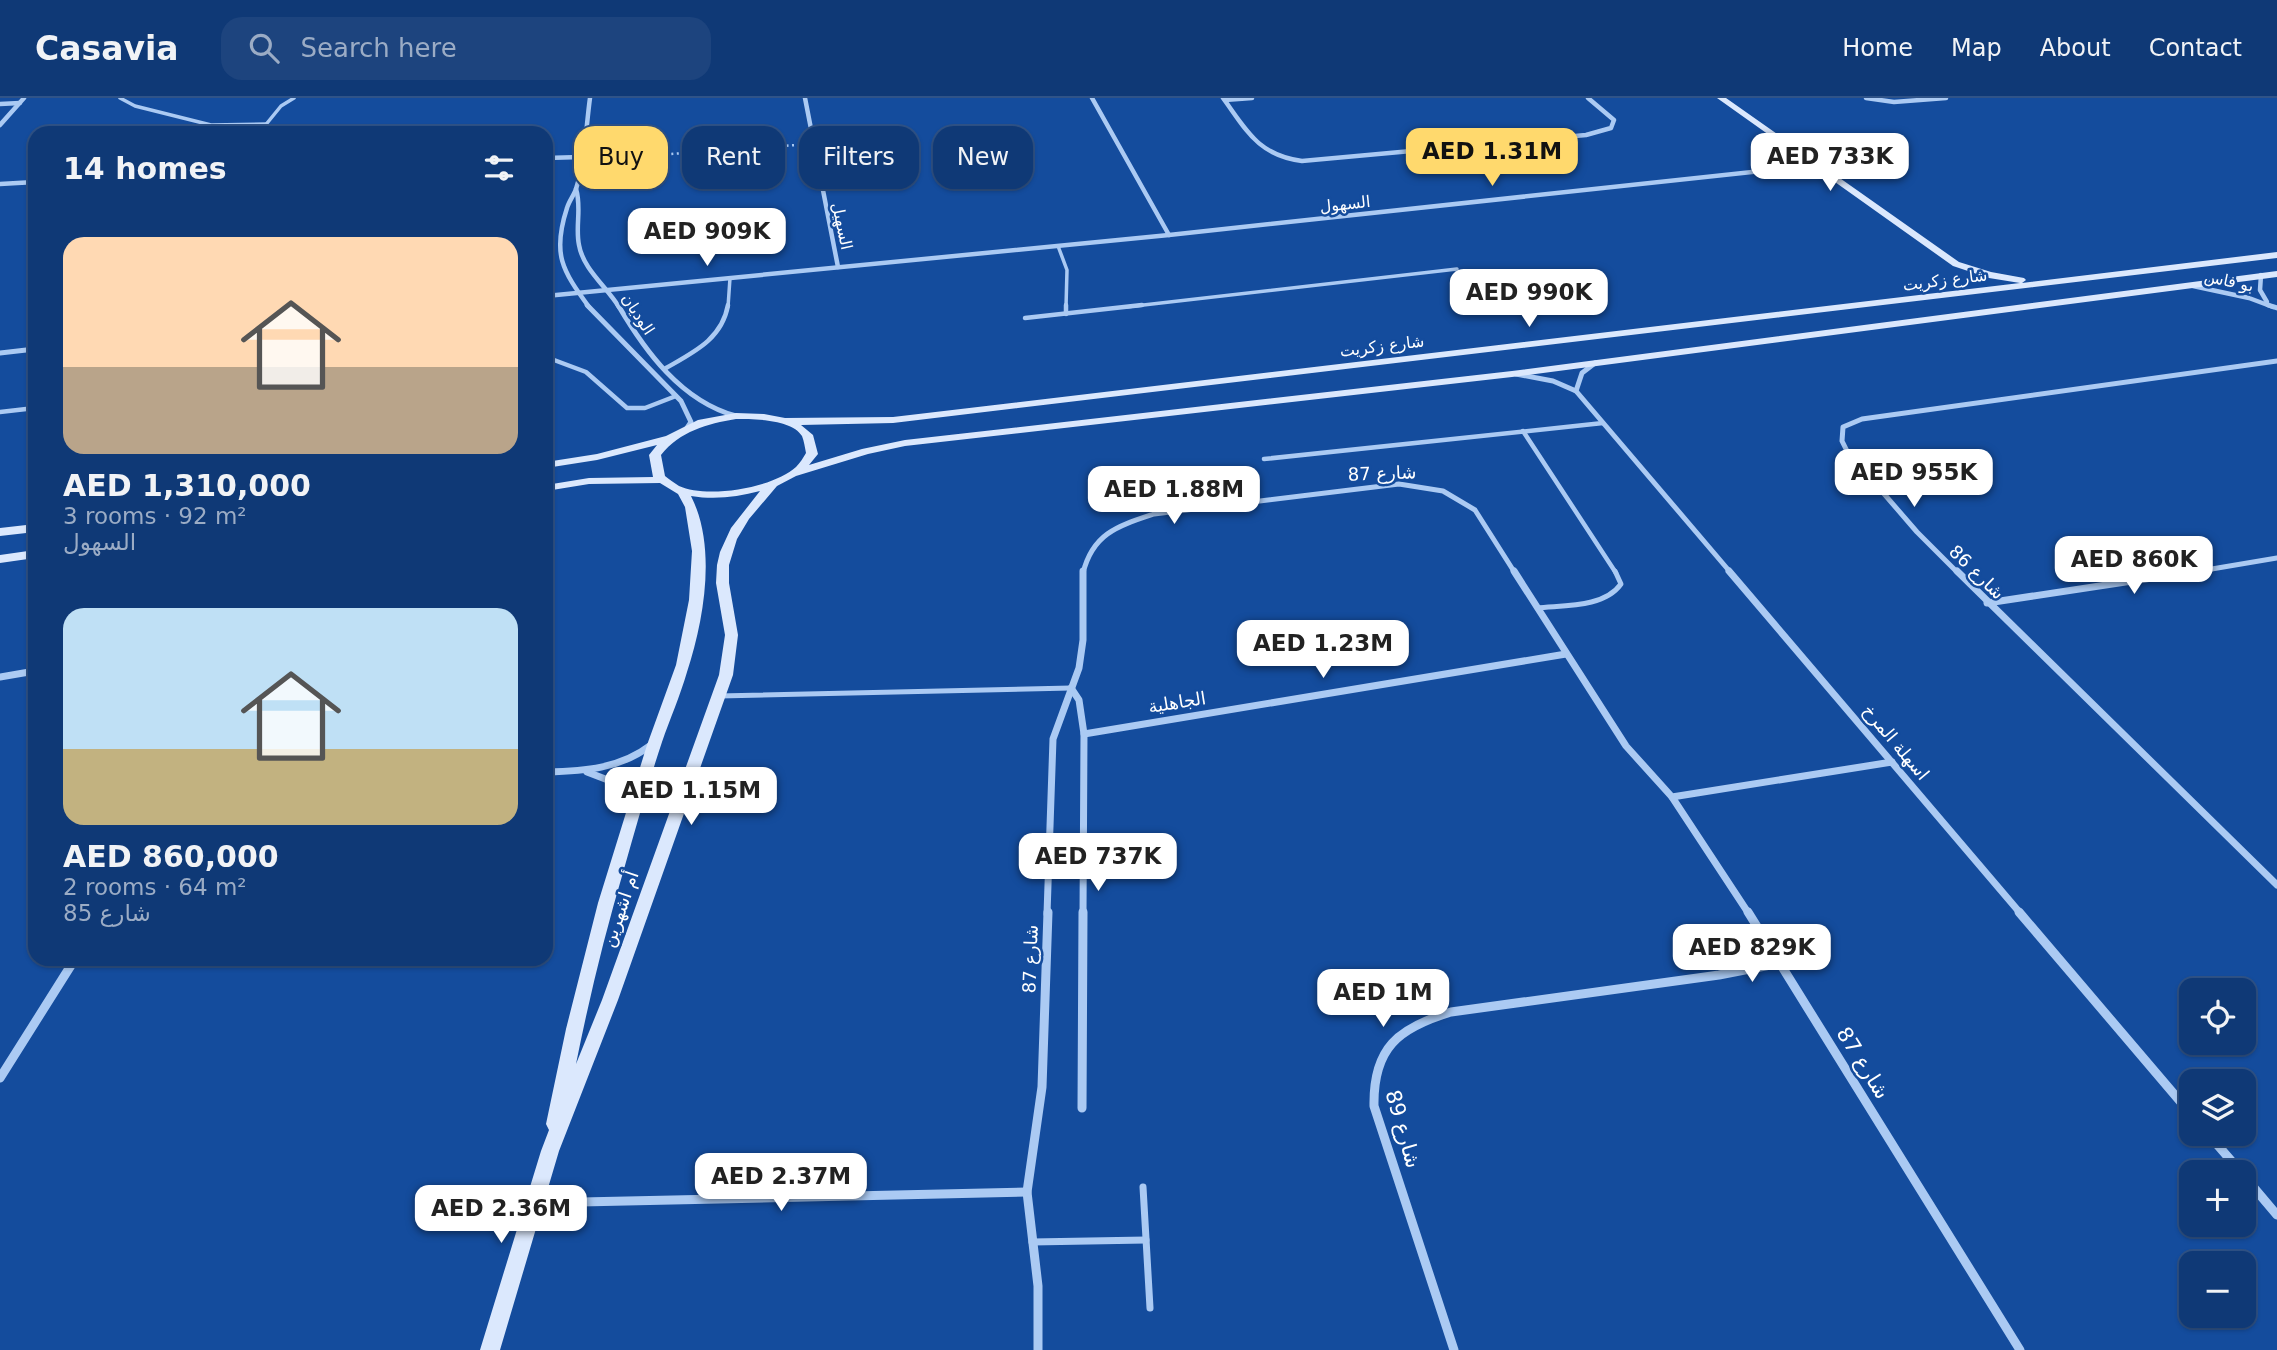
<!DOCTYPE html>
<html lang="en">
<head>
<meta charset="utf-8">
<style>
  :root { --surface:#0f3976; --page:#1d447e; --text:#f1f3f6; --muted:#9bacc5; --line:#2f5388; --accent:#ffd96d }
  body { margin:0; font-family:"DejaVu Sans",Vazirmatn,sans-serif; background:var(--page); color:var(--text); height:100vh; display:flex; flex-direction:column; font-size:26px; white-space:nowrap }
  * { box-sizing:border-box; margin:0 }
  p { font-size:23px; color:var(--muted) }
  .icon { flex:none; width:38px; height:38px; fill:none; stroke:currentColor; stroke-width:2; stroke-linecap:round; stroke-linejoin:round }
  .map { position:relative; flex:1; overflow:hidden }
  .side { position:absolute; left:28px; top:28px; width:525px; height:840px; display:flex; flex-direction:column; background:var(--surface); border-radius:21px; box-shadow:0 2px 5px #0004,0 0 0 2px var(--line) }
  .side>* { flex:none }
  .guide { position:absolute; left:574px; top:28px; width:665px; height:63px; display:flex; gap:14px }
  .tools { position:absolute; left:2179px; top:880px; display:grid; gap:14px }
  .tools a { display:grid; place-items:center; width:77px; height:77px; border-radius:14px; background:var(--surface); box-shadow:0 2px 5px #0004,0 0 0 2px var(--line); font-size:35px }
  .price { position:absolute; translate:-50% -60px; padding:0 16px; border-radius:14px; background:#fff; color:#222; font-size:23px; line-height:46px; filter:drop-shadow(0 2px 4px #0008) }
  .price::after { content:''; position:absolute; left:50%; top:42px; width:21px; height:16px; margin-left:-10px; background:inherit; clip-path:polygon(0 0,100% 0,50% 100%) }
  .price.on { background:var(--accent); color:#111 }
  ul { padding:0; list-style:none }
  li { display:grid; align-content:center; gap:14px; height:371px; padding:0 35px }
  li span { display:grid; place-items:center; height:217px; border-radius:21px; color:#555 }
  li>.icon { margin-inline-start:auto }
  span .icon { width:126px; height:126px; fill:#fffc; stroke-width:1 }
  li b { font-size:30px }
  h2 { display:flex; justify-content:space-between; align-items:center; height:84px; padding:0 35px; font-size:30px }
  .chip { padding:0 24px; border-radius:21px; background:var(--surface); box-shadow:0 2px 5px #0004,0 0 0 2px var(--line); font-size:24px; line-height:63px }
  .chip.on { background:var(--accent); color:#111 }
  header { display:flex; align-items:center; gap:42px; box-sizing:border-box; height:98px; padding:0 35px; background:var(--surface); border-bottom:2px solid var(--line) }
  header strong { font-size:33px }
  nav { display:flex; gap:38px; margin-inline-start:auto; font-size:24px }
  .search { width:490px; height:63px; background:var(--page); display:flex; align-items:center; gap:18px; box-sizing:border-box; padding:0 24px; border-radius:21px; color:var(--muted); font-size:26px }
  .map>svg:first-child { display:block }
</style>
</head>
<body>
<header>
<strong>Casavia</strong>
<div class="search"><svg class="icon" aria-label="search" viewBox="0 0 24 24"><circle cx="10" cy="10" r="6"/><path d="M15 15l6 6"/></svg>Search here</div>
<nav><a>Home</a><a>Map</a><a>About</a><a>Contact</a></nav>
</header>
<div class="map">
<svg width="2277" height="1252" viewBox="0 0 2277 1252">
  <rect width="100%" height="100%" fill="#144c9d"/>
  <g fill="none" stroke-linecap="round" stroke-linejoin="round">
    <polyline stroke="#abcaf3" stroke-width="2.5" stroke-dasharray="2 3.5" stroke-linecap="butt" points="600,61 797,47"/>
    <g stroke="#abcaf3" stroke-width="3.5">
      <polyline points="120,0 135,8 211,27 266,26"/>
      <polyline points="259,35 281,8 294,0"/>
      <polyline points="1058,148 1067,172 1066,209"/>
      <polyline points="728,209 730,180"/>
      <polyline points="1126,209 1457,171"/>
    </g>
    <g stroke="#abcaf3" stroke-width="4.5">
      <polyline points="1066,216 1066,207"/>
      <polyline points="1025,220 1142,207"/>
      <polyline points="546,259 586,274 627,310 645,310 676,298"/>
      <path d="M666 270C694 254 722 241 728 207"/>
      <polyline points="0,314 35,310"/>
      <polyline points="1523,333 1616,475"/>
      <polyline points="1264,361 1603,325"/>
    </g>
    <g stroke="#abcaf3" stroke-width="5">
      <path d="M1537 510C1563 507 1604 510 1621 486L1615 473"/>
      <polyline points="719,598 1071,590"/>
    </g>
    <g stroke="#abcaf3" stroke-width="7">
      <polyline points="1143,1089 1150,1210"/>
      <polyline points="1032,1144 1146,1142"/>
    </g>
    <g stroke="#abcaf3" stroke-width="4.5">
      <polyline points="805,0 838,169"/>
      <polyline points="1092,0 1169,137"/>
      <path d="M1223 0C1247 33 1258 57 1302 63L1586 37 1611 30 1614 22 1588 0"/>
      <polyline points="1866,0 1894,4 1946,0"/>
      <polyline points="1225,2 1252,0"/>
      <polyline points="0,6 20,5"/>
      <polyline points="0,27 24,0"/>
      <polyline points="546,60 581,59"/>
      <polyline points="0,86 35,84"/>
      <path d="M576 91C582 110 575 128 579 147 583 171 607 189 619 209"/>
      <polyline points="2261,177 2260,192 2267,204"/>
      <polyline points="2193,188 2249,200 2273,209"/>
      <polyline points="546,198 1169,137 1816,67"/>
      <path d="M589 209C562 172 552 156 567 110 569 103 574 97 576 91 585 63 586 29 590 0"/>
    </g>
    <g stroke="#abcaf3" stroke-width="5">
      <polyline points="587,207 681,303 691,324 687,330"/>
      <path d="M618 207C645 253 681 303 736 318"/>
      <polyline points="2268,207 2277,210"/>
      <polyline points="0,255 35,251"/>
      <polyline points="1516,276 1553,283 1576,293 1731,475"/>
      <polyline points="1576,293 1582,275 1595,265"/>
      <path d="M1083 475C1093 435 1118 428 1154 416L1399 386 1443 393 1475 412 1515 475"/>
      <polyline points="1958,475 1917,434 1847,353 1842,343 1843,329 1862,321 2277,263"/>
      <polyline points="2188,475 2277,460"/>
    </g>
    <g stroke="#abcaf3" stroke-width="7">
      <polyline points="1514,473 1626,648 1672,699 1892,664"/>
      <polyline points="1729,473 2021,816"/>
      <polyline points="1957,473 2277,787"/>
      <polyline points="1987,505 2198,473"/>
      <polyline points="0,579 35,573"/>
      <polyline points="1071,590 1079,602 1084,636 1083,816"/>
      <polyline points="1084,636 1566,556"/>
      <path d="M546 674C584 673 620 671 651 647"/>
      <polyline points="587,674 621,687 637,701"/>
      <polyline points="1672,699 1749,816"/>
      <polyline points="1047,816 1053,641 1079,570 1083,542 1083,473"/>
    </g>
    <g stroke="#abcaf3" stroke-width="9">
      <polyline points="1748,814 2020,1252"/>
      <polyline points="2019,814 2191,1016"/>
      <polyline points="0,980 75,861"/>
      <polyline points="1082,1010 1083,814"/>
      <polyline points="2208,1036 2241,1074"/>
      <polyline points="2244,1078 2277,1117"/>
      <polyline points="535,1105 1027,1094"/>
      <polyline points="1038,1252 1038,1188 1027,1094 1042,989 1048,814"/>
      <path d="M1454 1252 1374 1008C1373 950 1398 930 1451 914L1719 877 1781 865"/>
    </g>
    <g fill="#dbe8fd" fill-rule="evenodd">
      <path d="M1717 0H1726L1959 164 1991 174 2024 180 2026 182 2022 185 2277 154V160L893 325 801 327 813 337 818 356 809 367 862 351 905 342 1512 273 2277 173V179L1512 279 905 348 868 356 796 378 777 388 749 421 737 441 729 467V485L738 537 733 577 618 902 559 1053 500 1252H480L541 1053 549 1032 546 1026 566 931 598 805 647 647 676 567 689 502 692 453 685 409 678 396 660 385 589 386 546 393V387L589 380 653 379 649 357 657 347 597 362 546 370V364L597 356 666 338 698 322 736 315 764 316 785 320 893 319 2020 185 1989 180 1953 168ZM736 321C753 321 792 321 802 338 804 343 805 350 806 355 803 360 800 365 796 369 773 390 707 401 679 388 674 385 669 381 665 378L661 357C680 333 707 326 736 321ZM760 393 731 430 720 454 717 467 716 485 725 537 719 577 602 902 576 966C589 901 605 835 624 771 636 729 648 686 662 644 670 621 680 598 687 574 704 522 717 449 691 398 715 402 737 399 760 393Z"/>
      <polygon points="35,426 35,434 0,438 0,430"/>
      <polygon points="35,452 35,460 0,465 0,457"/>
    </g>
  </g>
  <g text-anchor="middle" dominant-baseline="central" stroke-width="5" stroke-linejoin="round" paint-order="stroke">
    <g font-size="16" fill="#fff" stroke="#144c9d">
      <text transform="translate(1345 106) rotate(-6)">السهول</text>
      <text transform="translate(842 128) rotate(78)">السهيل</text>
      <text transform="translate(1945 182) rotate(-7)">شارع زكريت</text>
      <text transform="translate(2229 183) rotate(12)">بو فاس</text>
      <text transform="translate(638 216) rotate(57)">الوديان</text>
      <text transform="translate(1382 248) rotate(-7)">شارع زكريت</text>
    </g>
    <g font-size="18" fill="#fff" stroke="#144c9d">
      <text transform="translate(1382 375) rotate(-2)">شارع 87</text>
      <text transform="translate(1977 474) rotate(44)">شارع 86</text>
      <text transform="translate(1177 604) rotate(-9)">الجاهلية</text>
      <text transform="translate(1896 644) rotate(50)">اسهلة المرخ</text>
      <text transform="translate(620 811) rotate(-71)">أم اشهرين</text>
      <text transform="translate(1030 861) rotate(-88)">شارع 87</text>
    </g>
    <g font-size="21" fill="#fff" stroke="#144c9d">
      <text transform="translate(1863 965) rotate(58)">شارع 87</text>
      <text transform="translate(1403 1031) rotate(74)">شارع 89</text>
    </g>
  </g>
</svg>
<div class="tools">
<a><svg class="icon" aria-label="locate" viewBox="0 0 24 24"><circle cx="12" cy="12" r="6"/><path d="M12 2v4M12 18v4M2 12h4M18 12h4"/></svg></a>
<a><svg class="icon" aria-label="layers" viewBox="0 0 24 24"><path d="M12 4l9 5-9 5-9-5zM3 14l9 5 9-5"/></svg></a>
<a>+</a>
<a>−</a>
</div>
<b class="price on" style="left:1492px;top:90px">AED 1.31M</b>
<b class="price" style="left:1830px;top:95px">AED 733K</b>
<b class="price" style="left:707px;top:170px">AED 909K</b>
<b class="price" style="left:1529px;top:231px">AED 990K</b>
<b class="price" style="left:1914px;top:411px">AED 955K</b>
<b class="price" style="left:1174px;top:428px">AED 1.88M</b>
<b class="price" style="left:2134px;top:498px">AED 860K</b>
<b class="price" style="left:1323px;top:582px">AED 1.23M</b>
<b class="price" style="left:691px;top:729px">AED 1.15M</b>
<b class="price" style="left:1098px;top:795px">AED 737K</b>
<b class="price" style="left:1752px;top:886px">AED 829K</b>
<b class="price" style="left:1383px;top:931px">AED 1M</b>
<b class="price" style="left:781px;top:1115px">AED 2.37M</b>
<b class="price" style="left:501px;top:1147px">AED 2.36M</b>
<div class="guide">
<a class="chip on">Buy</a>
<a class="chip">Rent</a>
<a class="chip">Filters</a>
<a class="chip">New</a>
</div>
<section class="side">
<h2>14 homes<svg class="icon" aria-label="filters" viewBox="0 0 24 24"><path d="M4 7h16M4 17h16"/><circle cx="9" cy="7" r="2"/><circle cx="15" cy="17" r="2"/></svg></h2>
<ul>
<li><span style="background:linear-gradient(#ffd9b3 60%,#b9a48a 0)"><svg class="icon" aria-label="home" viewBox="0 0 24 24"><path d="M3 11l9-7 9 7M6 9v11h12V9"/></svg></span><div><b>AED 1,310,000</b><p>3 rooms · 92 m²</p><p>السهول</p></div></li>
<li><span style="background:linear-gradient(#bfe0f5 65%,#c2b280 0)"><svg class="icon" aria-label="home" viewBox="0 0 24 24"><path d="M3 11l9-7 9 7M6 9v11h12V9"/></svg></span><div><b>AED 860,000</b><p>2 rooms · 64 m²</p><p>شارع 85</p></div></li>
</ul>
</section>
</div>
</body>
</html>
